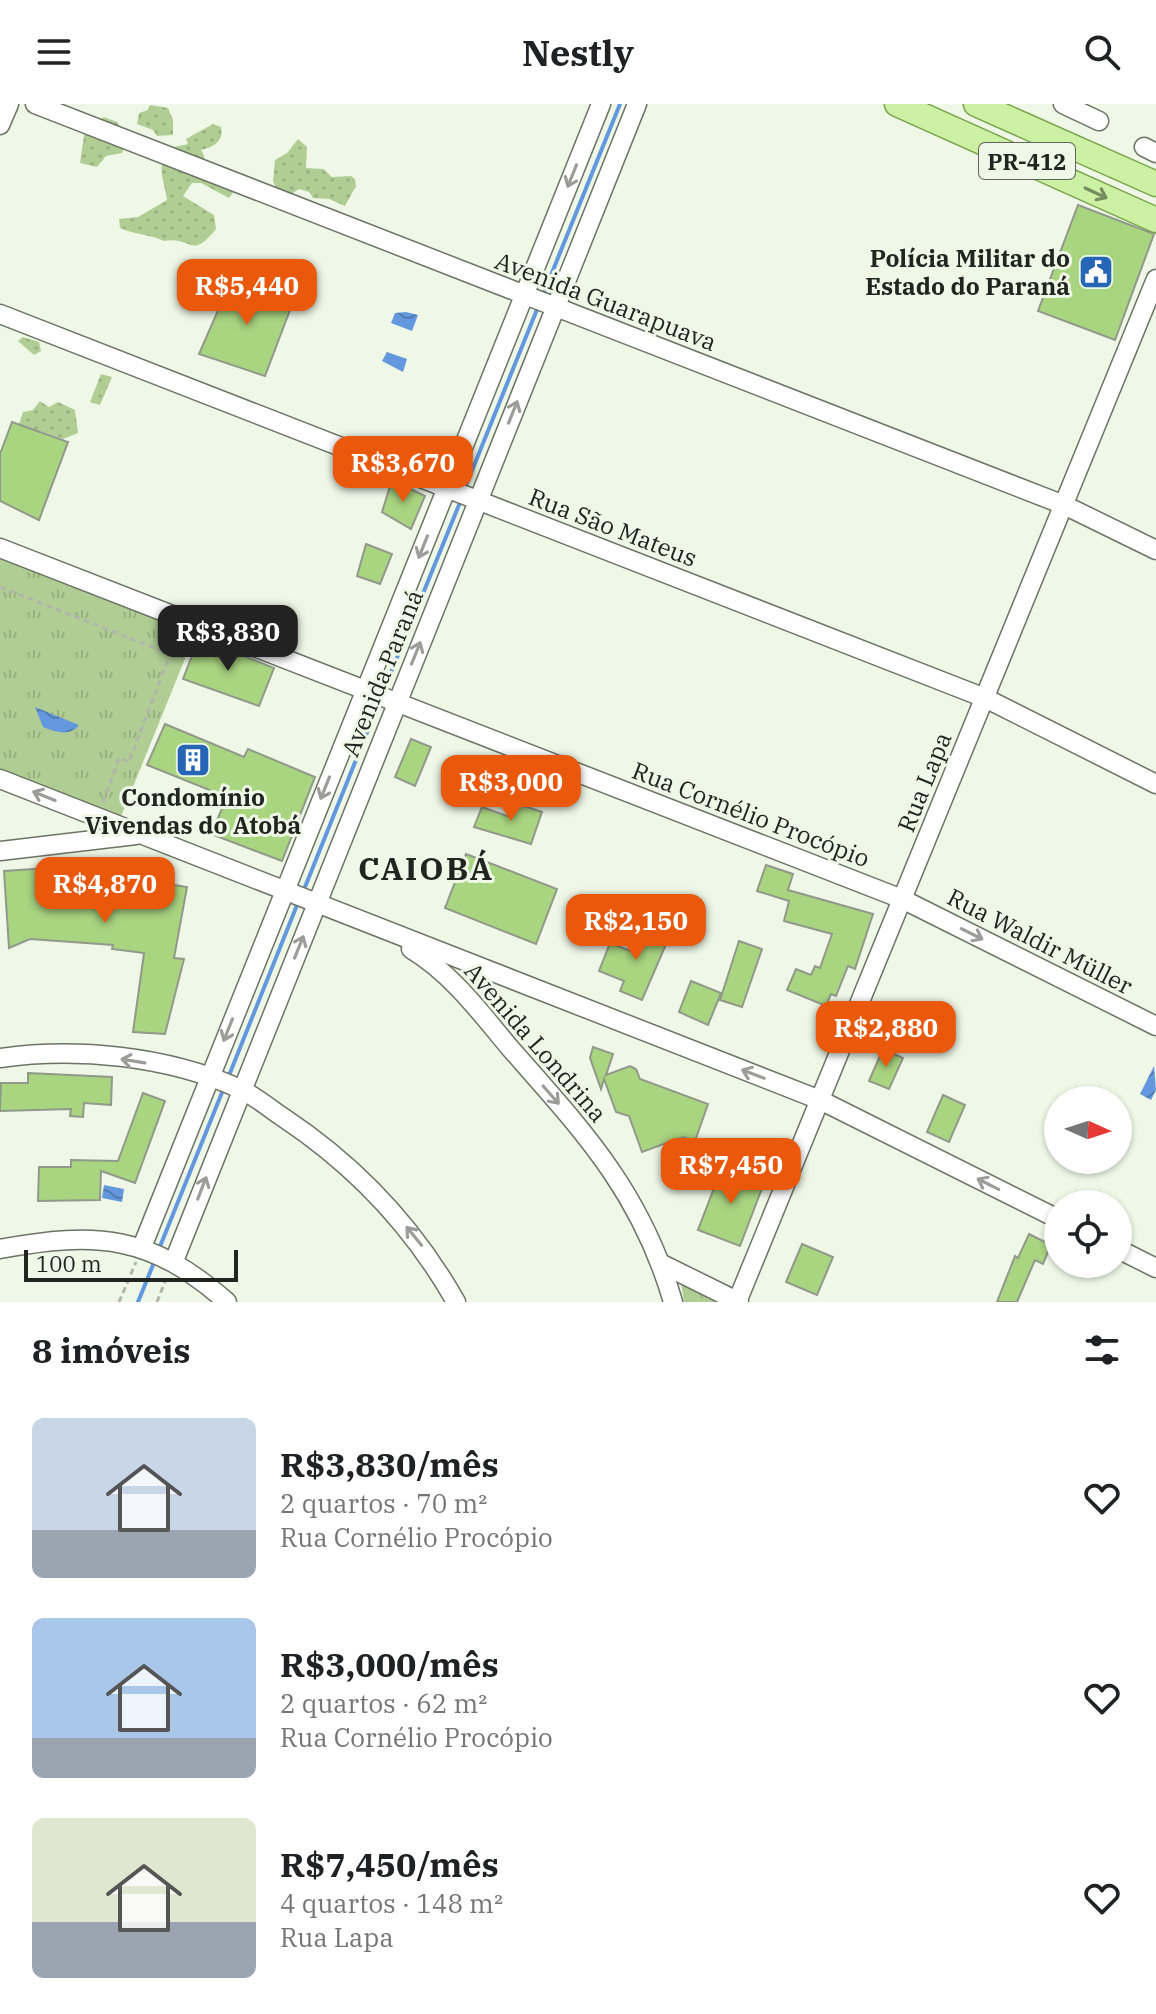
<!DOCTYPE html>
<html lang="pt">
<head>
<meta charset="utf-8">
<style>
  :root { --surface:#fff; --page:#f2f2f2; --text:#202124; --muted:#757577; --accent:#ea580c }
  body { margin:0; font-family:"IBM Plex Serif",serif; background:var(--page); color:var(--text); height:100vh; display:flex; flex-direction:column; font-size:30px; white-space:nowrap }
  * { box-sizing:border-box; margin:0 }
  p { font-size:26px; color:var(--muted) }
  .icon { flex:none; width:44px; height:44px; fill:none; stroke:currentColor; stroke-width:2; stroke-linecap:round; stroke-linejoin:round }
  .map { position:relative; height:1198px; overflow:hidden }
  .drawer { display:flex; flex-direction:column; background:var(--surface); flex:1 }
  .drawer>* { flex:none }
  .needle { width:52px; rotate:93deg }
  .fabs { position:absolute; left:1044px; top:982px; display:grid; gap:16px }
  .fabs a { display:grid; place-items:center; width:88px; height:88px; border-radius:50%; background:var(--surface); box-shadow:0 2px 6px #0004; font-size:40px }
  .scale { position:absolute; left:24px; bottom:20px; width:214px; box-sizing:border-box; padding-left:8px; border:4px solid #22251f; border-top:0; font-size:22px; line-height:28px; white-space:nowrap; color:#22251f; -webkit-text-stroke:6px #eff8e7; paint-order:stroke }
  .price { position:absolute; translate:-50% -68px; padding:0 18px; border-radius:16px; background:var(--accent); color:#fff; font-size:26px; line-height:52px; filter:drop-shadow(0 2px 4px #0008) }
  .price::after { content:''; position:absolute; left:50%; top:48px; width:24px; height:18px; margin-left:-12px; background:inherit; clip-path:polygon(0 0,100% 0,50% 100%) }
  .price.on { background:#222; color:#fff }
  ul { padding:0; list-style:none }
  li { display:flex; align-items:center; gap:24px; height:200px; padding:0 32px }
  li span { display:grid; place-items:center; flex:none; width:224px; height:160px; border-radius:12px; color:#555 }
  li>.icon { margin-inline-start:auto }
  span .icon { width:96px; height:96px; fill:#fffc; stroke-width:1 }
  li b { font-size:34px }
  h2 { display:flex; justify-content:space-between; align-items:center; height:96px; padding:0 32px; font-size:34px }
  header { display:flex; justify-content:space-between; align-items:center; height:104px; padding:0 32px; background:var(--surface); font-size:36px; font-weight:700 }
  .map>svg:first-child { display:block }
</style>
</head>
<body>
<header><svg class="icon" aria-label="menu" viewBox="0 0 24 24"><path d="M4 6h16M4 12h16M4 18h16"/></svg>Nestly<svg class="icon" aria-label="search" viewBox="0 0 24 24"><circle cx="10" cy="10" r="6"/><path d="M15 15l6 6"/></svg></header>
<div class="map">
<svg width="1156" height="1198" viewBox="0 0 1156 1198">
  <defs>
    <pattern id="grass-dots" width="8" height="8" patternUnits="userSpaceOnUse" patternTransform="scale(2)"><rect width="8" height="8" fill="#b0ce94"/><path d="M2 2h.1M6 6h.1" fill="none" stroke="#97b17f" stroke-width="1.8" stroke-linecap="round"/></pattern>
    <pattern id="park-tufts" width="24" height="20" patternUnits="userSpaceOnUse" patternTransform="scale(2)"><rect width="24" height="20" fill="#b0ce94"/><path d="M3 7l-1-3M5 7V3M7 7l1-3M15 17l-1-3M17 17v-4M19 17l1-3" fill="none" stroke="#97b17f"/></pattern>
    <pattern id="water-waves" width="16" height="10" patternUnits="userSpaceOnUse" patternTransform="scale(2)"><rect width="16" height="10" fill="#6398de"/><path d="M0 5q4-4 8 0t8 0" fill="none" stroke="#517cb3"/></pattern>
  </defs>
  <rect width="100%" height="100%" fill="#eff8e7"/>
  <g fill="url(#grass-dots)">
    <polygon points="150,1 168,4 173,16 173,31 157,32 153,26 137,20 139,9 148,6"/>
    <polygon points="104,13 117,18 128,36 122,49 106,52 97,63 80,59 85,25"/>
    <path d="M213 20 221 23C224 38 213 43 201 46 204 50 204 55 207 59 219 74 233 53 237 83L229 94 201 79H192L183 92 214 111 216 125C190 157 193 132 164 137 150 130 135 131 120 124L119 115 138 113 167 96C164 74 155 64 170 44L188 40 186 35Z"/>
    <polygon points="298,35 307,43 306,64 323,65 332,73 351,72 355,75 356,82 345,102 329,95 313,94 309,88 299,85 290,91 277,86 273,77 275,56 287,49"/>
    <polygon points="23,233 39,238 41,247 34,251 18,237"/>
    <polygon points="101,270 112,273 100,301 90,298"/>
    <polygon points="40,297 49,303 58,298 75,306 78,329 63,335 19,320 23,308 33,306"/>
  </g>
  <g fill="url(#park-tufts)">
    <polygon points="0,454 195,530 120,715 0,669"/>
    <polygon points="681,1178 720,1198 684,1198"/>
  </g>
  <g fill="url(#water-waves)">
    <polygon points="406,208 418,211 412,227 391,219 395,209"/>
    <polygon points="387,248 407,255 403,268 382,257"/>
    <path d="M35 603 79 621C70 633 55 628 43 623Z"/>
    <polygon points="1154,962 1156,986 1151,996 1140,990"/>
    <polygon points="104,1081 124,1085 122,1098 102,1094"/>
  </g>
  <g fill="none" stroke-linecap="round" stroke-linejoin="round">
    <g stroke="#6398de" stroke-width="4">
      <polyline points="543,191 620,0"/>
      <polyline points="465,384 538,203"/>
      <polyline points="383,588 461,396"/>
      <polyline points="303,788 380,596"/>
      <polyline points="228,974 299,796"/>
      <polyline points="159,1145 223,986"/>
      <polyline points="138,1198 155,1156"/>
    </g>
  </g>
  <g fill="#a9d480" stroke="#91998a" stroke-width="2">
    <polygon points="1078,101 1154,130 1115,236 1038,207"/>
    <polygon points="233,172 293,198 265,272 199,250"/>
    <polygon points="12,318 68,338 39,416 0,397 0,350"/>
    <polygon points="392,376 425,392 411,425 382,408"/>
    <polygon points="366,440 392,450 380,480 357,472"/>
    <polygon points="199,534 274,564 259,602 183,575"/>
    <polygon points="165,620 244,653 248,645 315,673 282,757 211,730 227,693 147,661"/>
    <polygon points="411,635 431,643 415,682 395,673"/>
    <polygon points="515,699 542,708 531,740 474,723 482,703 510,713"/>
    <polygon points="466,750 557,785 536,840 445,804"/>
    <polygon points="766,761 793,770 788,786 873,810 855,865 848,862 836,892 831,890 826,902 787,886 796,865 811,871 815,862 820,864 832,830 784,817 789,797 757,787"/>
    <polygon points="64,763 90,766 90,775 119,776 119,772 187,783 174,854 184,855 165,930 133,928 144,849 112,845 113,841 30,835 9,844 4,767"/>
    <polygon points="643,821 670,831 642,896 620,887 624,877 599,867 610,839 633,848"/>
    <polygon points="739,837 762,845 742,903 720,896"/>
    <polygon points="691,877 721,889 708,921 679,908"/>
    <polygon points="593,943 613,950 606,971 630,962 636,965 640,975 708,1000 695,1037 683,1033 642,1048 629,1012 616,1008 604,975 601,985 590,954"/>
    <polygon points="883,945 903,954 889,985 869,977"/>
    <polygon points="28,969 112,973 111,1001 84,999 83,1013 70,1012 71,1005 0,1007 1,979 28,979"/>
    <polygon points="143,989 165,997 135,1079 101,1067 100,1096 38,1097 39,1063 71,1063 71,1056 118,1057"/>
    <polygon points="943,991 965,1001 949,1038 927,1028"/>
    <polygon points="722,1063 764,1079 740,1142 698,1126"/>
    <polygon points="1029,1130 1051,1141 1043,1160 1035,1156 1017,1198 997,1198 1015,1152 1018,1154"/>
    <polygon points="802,1140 833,1153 817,1191 786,1178"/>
  </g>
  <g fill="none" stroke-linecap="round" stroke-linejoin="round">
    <g stroke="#6c7465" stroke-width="21">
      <g id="minor">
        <polyline points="35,0 1064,401 1156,446"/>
        <polyline points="1063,0 1099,17"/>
        <polyline points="0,21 9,0"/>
        <polyline points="1144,43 1156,49"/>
        <polyline points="0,210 985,594 1156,680"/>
        <polyline points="0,444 902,795 1156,922"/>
        <polyline points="0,675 820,996 1058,1115"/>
        <polyline points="0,747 136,731"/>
        <path d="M411 845C451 869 480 908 510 944 584 1028 641 1088 673 1198"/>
        <path d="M0 954C76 943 167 952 238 984 254 991 269 1004 284 1014 356 1062 413 1122 456 1198"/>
        <polyline points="142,1143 601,0"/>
        <path d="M0 1145C97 1127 151 1131 227 1198"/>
        <polyline points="1118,1145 1156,1164"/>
        <polyline points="174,1157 637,0"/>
        <polyline points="662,1160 739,1198"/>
        <polyline points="737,1198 1156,175"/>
      </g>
    </g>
    <g stroke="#7aa44c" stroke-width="27">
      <g id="major">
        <polyline points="897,0 1156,116"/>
        <polyline points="976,0 1156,80"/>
      </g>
    </g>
    <g stroke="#afb7a9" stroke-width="3" stroke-dasharray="6 4" stroke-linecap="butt">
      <polyline points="0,483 170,550 129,658 119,654 103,699"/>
      <polyline points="119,1198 136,1158"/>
      <polyline points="157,1198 166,1175"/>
    </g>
    <use href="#minor" stroke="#fff" stroke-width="18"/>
    <use href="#major" stroke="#ccf1a2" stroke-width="24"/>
  </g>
  <defs><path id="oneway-shaft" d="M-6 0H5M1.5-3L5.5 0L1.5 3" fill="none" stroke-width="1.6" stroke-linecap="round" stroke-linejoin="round" transform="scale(2)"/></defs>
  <g stroke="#9c9d9a">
    <use href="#oneway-shaft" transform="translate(572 72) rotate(112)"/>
    <use href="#oneway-shaft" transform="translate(513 308) rotate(-68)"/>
    <use href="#oneway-shaft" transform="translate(423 443) rotate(112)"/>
    <use href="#oneway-shaft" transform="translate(416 549) rotate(-68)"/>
    <use href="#oneway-shaft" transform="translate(325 684) rotate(112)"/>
    <use href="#oneway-shaft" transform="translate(44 692) rotate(-158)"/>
    <use href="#oneway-shaft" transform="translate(972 830) rotate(27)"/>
    <use href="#oneway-shaft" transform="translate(299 843) rotate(-68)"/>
    <use href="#oneway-shaft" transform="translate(228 926) rotate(112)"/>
    <use href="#oneway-shaft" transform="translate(133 957) rotate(-171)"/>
    <use href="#oneway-shaft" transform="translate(753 970) rotate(-159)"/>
    <use href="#oneway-shaft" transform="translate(551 991) rotate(49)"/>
    <use href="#oneway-shaft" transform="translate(988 1080) rotate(-153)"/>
    <use href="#oneway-shaft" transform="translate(202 1084) rotate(-69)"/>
    <use href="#oneway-shaft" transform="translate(414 1132) rotate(-129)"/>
  </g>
  <use stroke="#778b60" href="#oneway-shaft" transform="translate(1096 89) rotate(25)"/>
  <defs>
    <g id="civic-square" transform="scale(1.8)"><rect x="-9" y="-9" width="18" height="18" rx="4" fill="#2566b7" stroke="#eff8e7"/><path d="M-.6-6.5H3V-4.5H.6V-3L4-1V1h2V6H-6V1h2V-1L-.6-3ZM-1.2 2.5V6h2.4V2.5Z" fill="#fff"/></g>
    <g id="building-square" transform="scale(1.8)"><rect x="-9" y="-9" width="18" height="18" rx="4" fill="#2566b7" stroke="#eff8e7"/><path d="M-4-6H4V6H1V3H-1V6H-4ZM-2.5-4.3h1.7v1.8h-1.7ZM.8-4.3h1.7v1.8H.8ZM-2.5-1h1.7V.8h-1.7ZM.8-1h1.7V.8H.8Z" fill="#fff"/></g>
  </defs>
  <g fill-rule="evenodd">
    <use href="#civic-square" x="1096" y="168"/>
    <use href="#building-square" x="193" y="656"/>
  </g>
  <g text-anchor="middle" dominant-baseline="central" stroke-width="6" stroke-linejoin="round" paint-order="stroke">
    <rect fill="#eff8e7" stroke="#60645b" stroke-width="2" x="979" y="39" width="96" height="36" rx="6"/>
    <g font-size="22" font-weight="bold" fill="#22251f">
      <text x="1027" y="57">PR-412</text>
    </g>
    <g font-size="24" font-weight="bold" fill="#22251f" stroke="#eff8e7" text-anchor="end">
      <text x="1070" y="154">Polícia Militar do<tspan x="1070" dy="28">Estado do Paraná</tspan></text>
      <text x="193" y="693" text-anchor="middle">Condomínio<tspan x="193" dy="28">Vivendas do Atobá</tspan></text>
    </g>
    <g font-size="24" fill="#22251f" stroke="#eff8e7">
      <text transform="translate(606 197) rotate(21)">Avenida Guarapuava</text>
      <text transform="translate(613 423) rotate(21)">Rua São Mateus</text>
      <text transform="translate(382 569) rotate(-68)">Avenida Paraná</text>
      <text transform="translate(924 678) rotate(-68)">Rua Lapa</text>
      <text transform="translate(751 710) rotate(21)">Rua Cornélio Procópio</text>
      <text transform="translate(1040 837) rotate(27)">Rua Waldir Müller</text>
      <text transform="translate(536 938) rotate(49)">Avenida Londrina</text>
    </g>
    <g font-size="32" font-weight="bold" letter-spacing="2" fill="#22251f" stroke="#eff8e7">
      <text x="426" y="764">CAIOBÁ</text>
    </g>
  </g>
</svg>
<div class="fabs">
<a><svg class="needle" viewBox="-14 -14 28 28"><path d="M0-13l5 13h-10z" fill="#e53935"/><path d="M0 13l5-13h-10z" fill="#757577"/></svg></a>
<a><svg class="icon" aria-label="locate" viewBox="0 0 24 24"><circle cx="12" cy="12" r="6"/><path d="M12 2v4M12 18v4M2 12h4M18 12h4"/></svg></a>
</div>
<div class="scale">100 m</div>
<b class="price" style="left:247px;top:223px">R$5,440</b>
<b class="price" style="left:403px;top:400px">R$3,670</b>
<b class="price on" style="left:228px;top:569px">R$3,830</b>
<b class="price" style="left:511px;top:719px">R$3,000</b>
<b class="price" style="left:105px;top:821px">R$4,870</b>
<b class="price" style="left:636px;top:858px">R$2,150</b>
<b class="price" style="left:886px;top:965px">R$2,880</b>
<b class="price" style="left:731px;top:1102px">R$7,450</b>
</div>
<section class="drawer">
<h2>8 imóveis<svg class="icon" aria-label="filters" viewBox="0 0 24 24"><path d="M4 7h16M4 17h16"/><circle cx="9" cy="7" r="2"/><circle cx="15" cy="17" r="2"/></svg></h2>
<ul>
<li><span style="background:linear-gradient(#c9d6e8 70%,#9aa5b1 0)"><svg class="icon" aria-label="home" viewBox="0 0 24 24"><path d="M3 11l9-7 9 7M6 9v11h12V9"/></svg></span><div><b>R$3,830/mês</b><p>2 quartos · 70 m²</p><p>Rua Cornélio Procópio</p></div><svg class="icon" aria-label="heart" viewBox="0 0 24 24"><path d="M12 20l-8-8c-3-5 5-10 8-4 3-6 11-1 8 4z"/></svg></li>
<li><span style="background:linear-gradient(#a9c7e8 75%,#9aa5b1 0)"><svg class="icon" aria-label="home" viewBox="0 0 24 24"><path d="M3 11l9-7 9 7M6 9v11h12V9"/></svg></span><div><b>R$3,000/mês</b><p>2 quartos · 62 m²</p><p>Rua Cornélio Procópio</p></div><svg class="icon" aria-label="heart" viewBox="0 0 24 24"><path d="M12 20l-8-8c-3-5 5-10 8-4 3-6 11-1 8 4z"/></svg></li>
<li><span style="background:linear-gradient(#dfe7d0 65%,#9aa5b1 0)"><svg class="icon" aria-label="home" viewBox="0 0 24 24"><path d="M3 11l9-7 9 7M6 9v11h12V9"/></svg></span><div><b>R$7,450/mês</b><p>4 quartos · 148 m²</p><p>Rua Lapa</p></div><svg class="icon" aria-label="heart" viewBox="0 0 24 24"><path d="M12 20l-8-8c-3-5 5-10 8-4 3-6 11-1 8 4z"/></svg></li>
</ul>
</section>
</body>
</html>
